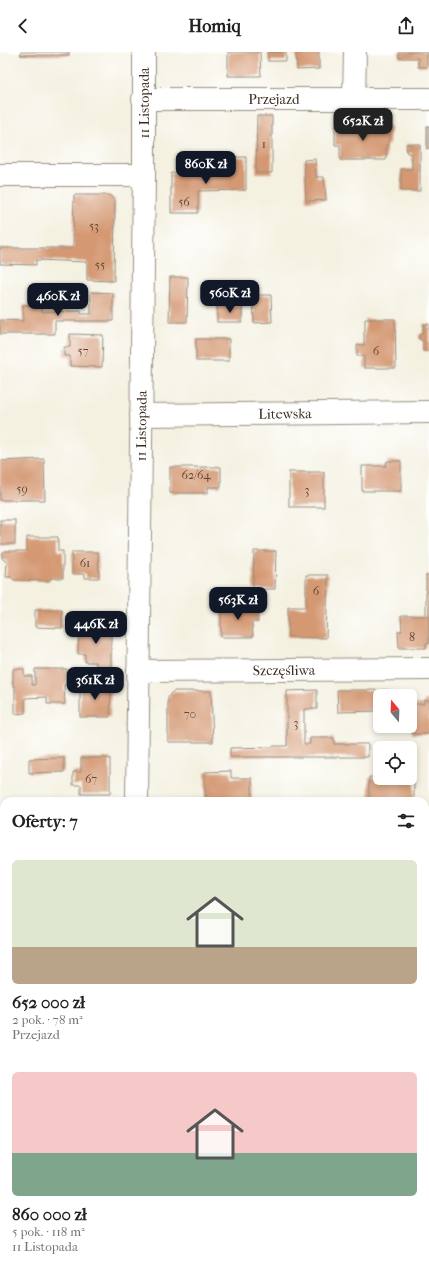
<!DOCTYPE html>
<html lang="pl">
<head>
<meta charset="utf-8">
<style>
  :root { --surface:#fff; --page:#f6f6f6; --text:#202124; --muted:#757577; --accent:#111827 }
  body { margin:0; font-family:"IM FELL French Canon",serif; background:var(--page); color:var(--text); height:100vh; display:flex; flex-direction:column; font-size:15px; white-space:nowrap }
  * { box-sizing:border-box; margin:0 }
  p { font-size:13px; color:var(--muted) }
  .icon { flex:none; width:22px; height:22px; fill:none; stroke:currentColor; stroke-width:2; stroke-linecap:round; stroke-linejoin:round }
  .map { position:relative; flex:1; overflow:hidden }
  .side { position:absolute; left:0px; top:745px; width:429px; height:480px; display:flex; flex-direction:column; background:var(--surface); border-radius:12px 12px 0 0; box-shadow:0 2px 6px #0003 }
  .side>* { flex:none }
  .needle { width:26px; rotate:341deg }
  .tools { position:absolute; left:373px; top:637px; display:grid; gap:8px }
  .tools a { display:grid; place-items:center; width:44px; height:44px; border-radius:6px; background:var(--surface); box-shadow:0 2px 6px #0003; font-size:20px }
  .price { position:absolute; translate:-50% -34px; padding:0 9px; border-radius:8px; background:var(--accent); color:#fff; font-size:13px; line-height:26px; filter:drop-shadow(0 1px 2px #0008) }
  .price::after { content:''; position:absolute; left:50%; top:24px; width:12px; height:9px; margin-left:-6px; background:inherit; clip-path:polygon(0 0,100% 0,50% 100%) }
  .price.current { background:#222; color:#fff }
  ul { padding:0; list-style:none }
  li { display:grid; align-content:center; gap:8px; height:212px; padding:0 12px }
  li span { display:grid; place-items:center; height:124px; border-radius:6px; color:#555 }
  li>.icon { margin-inline-start:auto }
  span .icon { width:72px; height:72px; fill:#fffc; stroke-width:1 }
  li b { font-size:17px }
  h2 { display:flex; justify-content:space-between; align-items:center; height:48px; padding:0 12px; font-size:17px }
  header { display:flex; justify-content:space-between; align-items:center; height:52px; padding:0 12px; background:var(--surface); font-size:18px; font-weight:700 }
  .map>svg:first-child { display:block }
</style>
</head>
<body>
<header><svg class="icon" aria-label="back" viewBox="0 0 24 24"><path d="M15 5l-7 7 7 7"/></svg>Homiq<svg class="icon" aria-label="share" viewBox="0 0 24 24"><path d="M12 15V3M7 8l5-5 5 5M5 13v7h14v-7"/></svg></header>
<div class="map">
<svg width="429" height="1225" viewBox="0 0 429 1225">
  <rect width="100%" height="100%" fill="#fff"/>
  <filter id="ink" filterUnits="userSpaceOnUse"><feTurbulence type="fractalNoise" baseFrequency=".025" numOctaves="2"/><feDisplacementMap in="SourceGraphic" scale="8" xChannelSelector="R" yChannelSelector="G"/><feConvolveMatrix kernelMatrix="1 2 1 2 8 2 1 2 1" color-interpolation-filters="sRGB"/></filter>
  <filter id="wash" filterUnits="userSpaceOnUse"><feTurbulence type="fractalNoise" baseFrequency=".012" numOctaves="4" result="noise"/><feDisplacementMap in="SourceGraphic" scale="16" xChannelSelector="R" yChannelSelector="G"/><feGaussianBlur stdDeviation="0.9" result="paint"/><feColorMatrix in="noise" values="0 0 0 0 0 0 0 0 0 0 0 0 0 0 0 0 0 1.4 0 .05"/><feComposite in="paint" operator="in"/></filter>
  <g filter="url(#wash)">
    <rect width="100%" height="100%" fill="#f4f1e1"/>
    <g id="blocks">
      <g fill="#d49872">
        <rect x="21" y="0" width="48" height="3"/>
        <polygon points="228,0 260,0 261,24 228,24"/>
        <rect x="268" y="0" width="18" height="9"/>
        <polygon points="296,0 319,0 319,17 297,18"/>
        <polygon points="399,0 427,0 427,15 418,15 418,6 399,6"/>
        <polygon points="257,64 272,64 272,121 256,121"/>
        <polygon points="335,74 390,74 389,93 386,93 386,108 340,108 340,93 335,93"/>
        <polygon points="427,74 429,74 429,96 427,97"/>
        <polygon points="406,92 420,92 420,139 401,139 401,117 412,117 412,101 407,101"/>
        <polygon points="225,105 246,105 246,138 198,139 198,161 171,161 171,121 225,121"/>
        <polygon points="315,107 316,125 324,125 326,148 306,149 304,108"/>
        <polygon points="74,143 109,143 115,148 114,229 87,228 87,210 36,208 36,213 0,212 0,196 73,196"/>
        <polygon points="170,225 188,225 187,270 169,270"/>
        <polygon points="91,240 113,241 113,269 55,269 55,282 0,282 0,268 23,269 23,253 42,253 42,260 81,259 81,262 91,262"/>
        <polygon points="253,243 271,243 272,270 254,271"/>
        <rect x="217" y="254" width="25" height="16"/>
        <polygon points="365,267 395,267 396,316 364,316 364,304 357,304 357,293 364,293 364,280 365,280"/>
        <polygon points="423,272 429,272 429,299 423,299 423,289 419,287 419,283 423,281"/>
        <polygon points="70,282 103,283 102,315 70,314 70,304 64,304 64,295 70,295"/>
        <rect x="196" y="287" width="33" height="22"/>
        <polygon points="44,407 45,448 0,448 0,409"/>
        <polygon points="387,409 401,409 401,439 362,439 362,414 386,414"/>
        <polygon points="170,415 221,415 221,435 208,435 208,441 170,441"/>
        <rect x="289" y="420" width="35" height="35"/>
        <rect x="0" y="468" width="15" height="24"/>
        <polygon points="27,485 58,485 58,499 63,499 63,526 51,526 48,529 14,528 11,525 6,525 7,509 5,509 2,506 2,501 5,499 27,499"/>
        <polygon points="254,499 276,499 275,537 253,537"/>
        <polygon points="72,500 98,500 99,526 85,526 85,522 72,522"/>
        <polygon points="306,523 328,523 326,586 288,585 288,555 306,555"/>
        <polygon points="426,523 429,523 429,592 426,591 426,596 399,596 398,579 402,579 401,564 426,564"/>
        <polygon points="258,553 258,570 252,570 253,585 221,585 221,554"/>
        <polygon points="35,558 62,558 62,576 35,575"/>
        <polygon points="79,571 111,571 111,620 96,620 96,610 85,610 85,602 78,602"/>
        <polygon points="13,617 24,617 24,624 32,624 32,633 35,633 35,617 67,617 66,633 64,633 65,652 47,652 47,645 25,646 25,661 15,662 15,634 13,634"/>
        <polygon points="80,633 111,633 110,665 80,665"/>
        <polygon points="317,638 317,657 304,657 304,692 310,692 310,686 334,686 334,692 368,692 368,705 230,705 230,696 273,695 273,694 287,694 287,639"/>
        <polygon points="337,638 389,638 389,644 380,644 380,659 338,660"/>
        <polygon points="175,639 211,639 213,690 168,690 168,646 171,641"/>
        <polygon points="424,648 429,648 429,682 412,682 411,652 424,652"/>
        <polygon points="64,706 64,720 29,721 29,707"/>
        <polygon points="81,706 110,706 110,742 81,742 81,733 73,733 73,720 81,720"/>
        <polygon points="231,719 231,726 252,726 252,747 229,748 229,749 205,749 205,720"/>
        <polygon points="369,725 410,726 410,725 414,725 414,749 369,749"/>
        <polygon points="0,991 4,992 4,1012 0,1011"/>
        <rect x="0" y="1144" width="4" height="15"/>
        <rect x="38" y="1221" width="64" height="4"/>
      </g>
    </g>
  </g>
  <g filter="url(#ink)">
    <use href="#blocks" fill-opacity="0" stroke="#988e80" stroke-width="1"/>
    <g fill="none" stroke-linecap="round" stroke-linejoin="round">
      <g stroke="#988e80" stroke-width="24">
        <g id="minor">
          <path id="s1" d="M143 47H429"/>
          <polyline points="354,47 355,0"/>
          <polyline points="0,123 144,123"/>
          <path id="s2" d="M141 363 429 360"/>
          <path id="s3" d="M138 619 429 617"/>
          <path id="s4" d="M137 749 144 123V0"/>
          <polyline points="425,828 429,829"/>
          <polyline points="0,949 4,949"/>
          <polyline points="425,984 429,984"/>
          <polyline points="132,1225 133,1221"/>
        </g>
      </g>
      <use href="#minor" stroke="#fff" stroke-width="22"/>
    </g>
  </g>
  <g text-anchor="middle" dominant-baseline="central" stroke-width="3.5" stroke-linejoin="round" paint-order="stroke">
    <g font-size="12" fill="#614633">
      <text x="264" y="92">1</text>
      <text x="184" y="150">56</text>
      <text x="94" y="174">53</text>
      <text x="100" y="213">55</text>
      <text x="83" y="299">57</text>
      <text x="376" y="299">6</text>
      <text x="196" y="423">62/64</text>
      <text x="22" y="437">59</text>
      <text x="307" y="438">3</text>
      <text x="85" y="511">61</text>
      <text x="316" y="539">6</text>
      <text x="412" y="585">8</text>
      <text x="190" y="662">70</text>
      <text x="296" y="671">3</text>
      <text x="91" y="727">67</text>
    </g>
    <g font-size="14" fill="#3b2a1e" stroke="#fff">
      <text stroke="none"><textPath href="#s1" startOffset="131">Przejazd</textPath></text>
      <text transform="translate(144 51) rotate(-90)">11 Listopada</text>
      <text stroke="none"><textPath href="#s2" startOffset="144">Litewska</textPath></text>
      <text stroke="none"><textPath href="#s4" startOffset="375">11 Listopada</textPath></text>
      <text stroke="none"><textPath href="#s3" startOffset="146">Szczęśliwa</textPath></text>
    </g>
  </g>
</svg>
<div class="tools">
<a><svg class="needle" viewBox="-14 -14 28 28"><path d="M0-13l5 13h-10z" fill="#e53935"/><path d="M0 13l5-13h-10z" fill="#757577"/></svg></a>
<a><svg class="icon" aria-label="locate" viewBox="0 0 24 24"><circle cx="12" cy="12" r="6"/><path d="M12 2v4M12 18v4M2 12h4M18 12h4"/></svg></a>
</div>
<b class="price current" style="left:363px;top:90px">652K zł</b>
<b class="price" style="left:206px;top:133px">860K zł</b>
<b class="price" style="left:230px;top:262px">560K zł</b>
<b class="price" style="left:58px;top:265px">460K zł</b>
<b class="price" style="left:238px;top:569px">563K zł</b>
<b class="price" style="left:96px;top:593px">446K zł</b>
<b class="price" style="left:95px;top:649px">361K zł</b>
<section class="side">
<h2>Oferty: 7<svg class="icon" aria-label="filters" viewBox="0 0 24 24"><path d="M4 7h16M4 17h16"/><circle cx="9" cy="7" r="2"/><circle cx="15" cy="17" r="2"/></svg></h2>
<ul>
<li><span style="background:linear-gradient(#dfe7d0 70%,#b9a48a 0)"><svg class="icon" aria-label="home" viewBox="0 0 24 24"><path d="M3 11l9-7 9 7M6 9v11h12V9"/></svg></span><div><b>652 000 zł</b><p>2 pok. · 78 m²</p><p>Przejazd</p></div></li>
<li><span style="background:linear-gradient(#f6c9c9 65%,#7fa58c 0)"><svg class="icon" aria-label="home" viewBox="0 0 24 24"><path d="M3 11l9-7 9 7M6 9v11h12V9"/></svg></span><div><b>860 000 zł</b><p>5 pok. · 118 m²</p><p>11 Listopada</p></div></li>
</ul>
</section>
</div>
</body>
</html>
